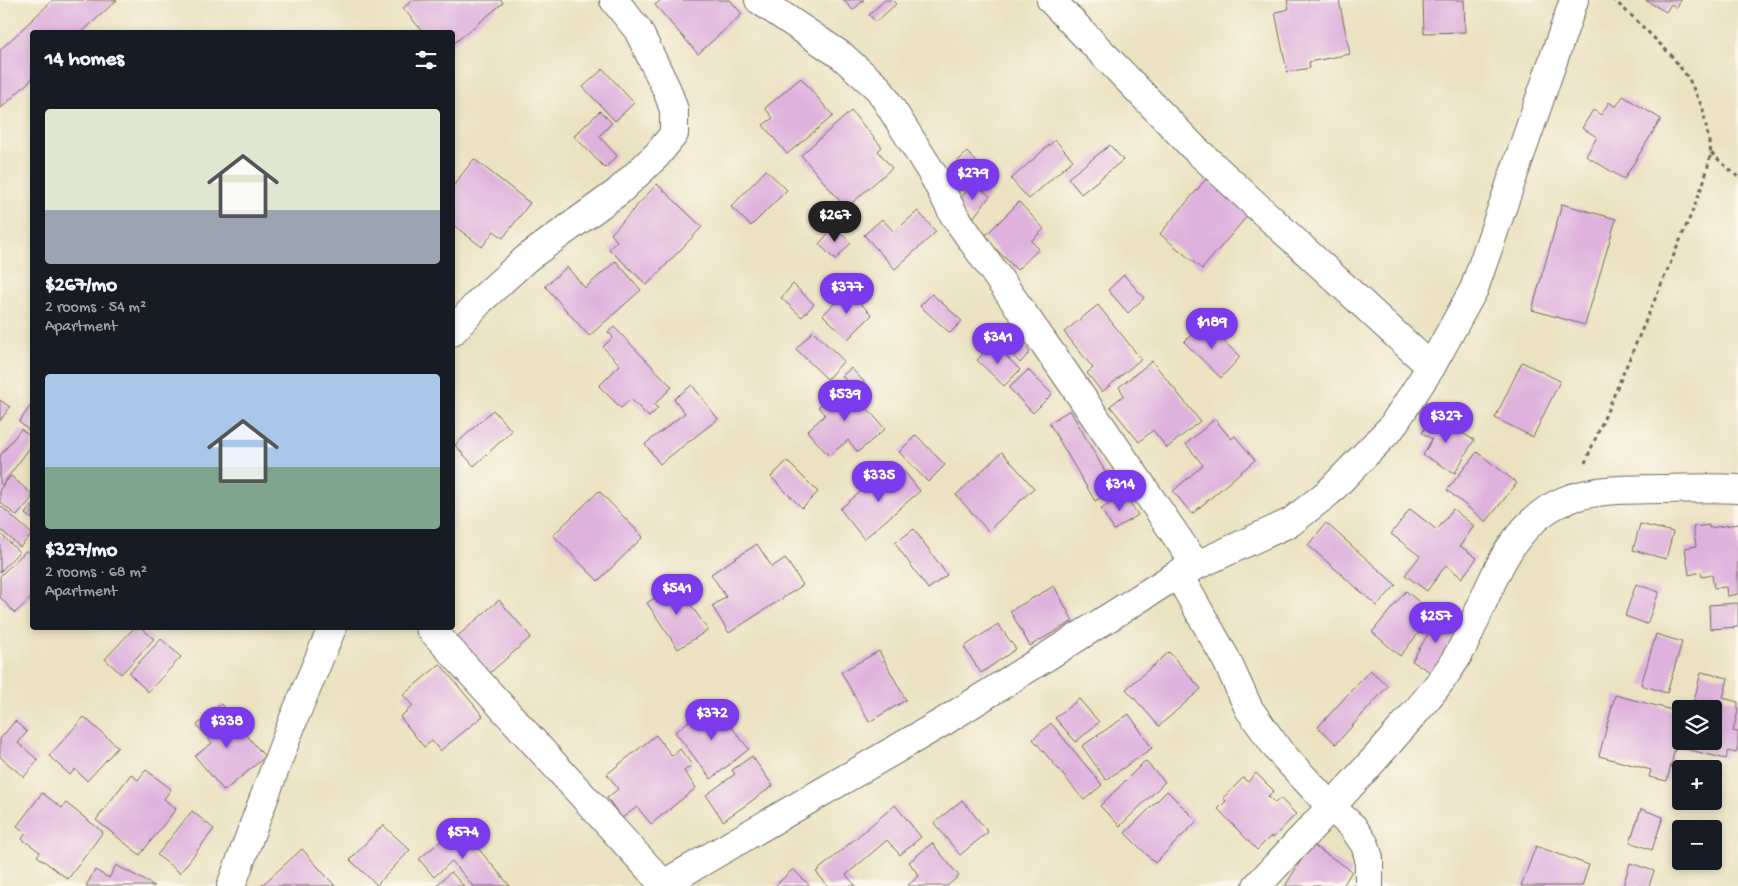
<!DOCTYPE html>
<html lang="en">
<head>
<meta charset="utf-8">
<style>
  :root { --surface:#171b24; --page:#20242c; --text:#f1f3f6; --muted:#9ea1a6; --accent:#7c3aed }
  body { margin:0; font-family:"Gochi Hand",sans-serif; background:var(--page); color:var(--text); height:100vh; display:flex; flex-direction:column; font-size:19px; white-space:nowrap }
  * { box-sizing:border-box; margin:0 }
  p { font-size:16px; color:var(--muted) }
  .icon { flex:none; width:28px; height:28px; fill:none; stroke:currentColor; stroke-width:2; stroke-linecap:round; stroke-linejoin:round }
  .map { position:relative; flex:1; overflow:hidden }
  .sheet { position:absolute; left:30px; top:30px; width:425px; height:600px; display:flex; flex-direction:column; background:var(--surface); border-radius:5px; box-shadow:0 2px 8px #0003 }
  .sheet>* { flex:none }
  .buttons { position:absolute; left:1672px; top:700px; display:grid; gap:10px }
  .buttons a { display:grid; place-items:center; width:50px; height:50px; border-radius:5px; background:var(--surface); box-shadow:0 2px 8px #0003; font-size:25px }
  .price { position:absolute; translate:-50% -42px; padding:0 11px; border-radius:18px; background:var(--accent); color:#fff; font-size:16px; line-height:32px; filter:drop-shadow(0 1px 2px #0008) }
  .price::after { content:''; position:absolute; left:50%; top:30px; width:15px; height:11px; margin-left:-8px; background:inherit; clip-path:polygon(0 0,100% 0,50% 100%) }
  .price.current { background:#222; color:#fff }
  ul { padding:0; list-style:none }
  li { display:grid; align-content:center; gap:10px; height:265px; padding:0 15px }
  li span { display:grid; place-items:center; height:155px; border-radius:5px; color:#555 }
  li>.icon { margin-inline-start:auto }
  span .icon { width:90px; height:90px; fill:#fffc; stroke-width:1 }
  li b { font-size:21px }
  h2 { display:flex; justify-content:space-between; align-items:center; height:60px; padding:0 15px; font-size:21px }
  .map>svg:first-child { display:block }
</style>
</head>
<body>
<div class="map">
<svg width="1738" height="886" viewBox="0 0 1738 886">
  <rect width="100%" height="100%" fill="#fbf7ec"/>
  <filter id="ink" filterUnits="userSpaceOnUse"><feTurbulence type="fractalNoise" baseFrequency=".02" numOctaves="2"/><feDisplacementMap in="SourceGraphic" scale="10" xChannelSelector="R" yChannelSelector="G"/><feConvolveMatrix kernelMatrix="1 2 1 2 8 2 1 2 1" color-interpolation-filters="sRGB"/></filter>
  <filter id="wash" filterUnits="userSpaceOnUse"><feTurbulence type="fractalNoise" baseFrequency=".0096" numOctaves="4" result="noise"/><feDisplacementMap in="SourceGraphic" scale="20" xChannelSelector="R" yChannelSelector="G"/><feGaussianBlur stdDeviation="1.12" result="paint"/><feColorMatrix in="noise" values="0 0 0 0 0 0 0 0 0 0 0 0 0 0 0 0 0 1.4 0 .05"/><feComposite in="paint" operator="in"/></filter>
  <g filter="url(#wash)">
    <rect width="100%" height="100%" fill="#ebe2c1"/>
    <g id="blocks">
      <g fill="#dfb2dd">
        <polygon points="53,0 117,0 82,32 32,32 32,79 0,109 0,50"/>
        <polygon points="413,0 501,0 503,3 452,45 452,32 423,32 403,8"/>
        <polygon points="661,0 730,0 742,14 698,54 655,5"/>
        <polygon points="843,0 864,0 853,10"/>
        <polygon points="885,0 892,0 896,4 876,22 869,15"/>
        <polygon points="1287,0 1339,0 1350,54 1309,62 1310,68 1287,72 1275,12 1289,9"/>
        <polygon points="1423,0 1464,0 1465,32 1424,33"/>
        <polygon points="1645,0 1681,0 1677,8 1671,4 1666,12"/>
        <polygon points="603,69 634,103 615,121 583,87"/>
        <polygon points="801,78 833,116 787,154 763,125 773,118 765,108"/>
        <polygon points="1623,96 1661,119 1624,179 1586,156 1597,137 1582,128 1593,110 1601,115 1609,102 1616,107"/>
        <polygon points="600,111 612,123 599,136 617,156 605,168 574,136"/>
        <polygon points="851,111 882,147 878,151 892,168 846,208 801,155"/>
        <polygon points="1055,140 1073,160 1029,199 1011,179"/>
        <polygon points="1110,145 1123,160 1081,194 1068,178"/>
        <polygon points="967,152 980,165 967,179 953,166"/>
        <polygon points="474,159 530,203 503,238 494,231 482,247 452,224 452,187"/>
        <polygon points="766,170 787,190 751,226 731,207"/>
        <polygon points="1206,179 1249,214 1202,269 1160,234"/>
        <polygon points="973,183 990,196 973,218 955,205"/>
        <polygon points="657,184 702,227 647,285 609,249 617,241 611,234"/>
        <polygon points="1019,202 1044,229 1031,241 1039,249 1017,270 984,237"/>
        <polygon points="1562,204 1616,219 1585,325 1532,310"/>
        <polygon points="918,211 936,232 895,269 864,235 882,219 894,232"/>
        <polygon points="834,227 851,243 835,260 819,244"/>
        <polygon points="616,261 641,290 589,336 545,286 567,267 585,288"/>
        <polygon points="1124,275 1144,298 1128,313 1108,290"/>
        <polygon points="793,284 814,304 802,317 781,298"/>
        <polygon points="847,290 872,315 848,339 823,315"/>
        <polygon points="932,294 962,321 950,333 920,306"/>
        <polygon points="1098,305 1141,359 1102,392 1087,373 1093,368 1064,332"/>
        <polygon points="1204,322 1240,357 1221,378 1184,342"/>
        <polygon points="1004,325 1030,352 1020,363 994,335"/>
        <polygon points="614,327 672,387 654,405 658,408 649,417 631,399 621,408 599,386 620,365 603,347 613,337 608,332"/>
        <polygon points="813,331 844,361 827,379 796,349"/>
        <polygon points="993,343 1020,370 1004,386 977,360"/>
        <polygon points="1152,361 1200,421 1167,448 1153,430 1139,442 1110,406 1124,395 1119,387"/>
        <polygon points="1522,362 1560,381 1533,437 1495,418"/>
        <polygon points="851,368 868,386 859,394 842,376"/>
        <polygon points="1028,370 1052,394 1033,413 1009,388"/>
        <polygon points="846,383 885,429 858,452 848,440 829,456 807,431 825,415 818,407"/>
        <polygon points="692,385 718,419 660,464 645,444 685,413 674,399"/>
        <polygon points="0,400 10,407 0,421"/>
        <polygon points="32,404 32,433 19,422"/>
        <polygon points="493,410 512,431 474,466 455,445"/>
        <polygon points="1070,410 1115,489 1095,501 1049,423"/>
        <polygon points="1431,415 1474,440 1455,473 1423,455 1432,439 1422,433"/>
        <polygon points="1215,419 1231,439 1235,436 1255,460 1192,514 1173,491 1203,465 1186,444"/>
        <polygon points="21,429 32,438 32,445 2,485 0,483 0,456"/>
        <polygon points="916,435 945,465 928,482 899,452"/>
        <polygon points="1002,452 1034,488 988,531 956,495"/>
        <polygon points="1477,452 1517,483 1486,522 1447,490"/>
        <polygon points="787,461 818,492 802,508 771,477"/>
        <polygon points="903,470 920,491 864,539 840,509 873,481 880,489"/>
        <polygon points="11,476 32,494 32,498 17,516 0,502 0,489"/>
        <polygon points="599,491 643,537 598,581 553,535"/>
        <polygon points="1125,494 1138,515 1114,530 1101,509"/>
        <polygon points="32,504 32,519 25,514"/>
        <polygon points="1,506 32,534 20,547 0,529 0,508"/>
        <polygon points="1410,509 1437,530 1453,509 1474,526 1460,546 1477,558 1462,578 1446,565 1427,591 1405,575 1420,556 1391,534"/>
        <polygon points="1326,523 1396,585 1377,606 1308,545"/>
        <polygon points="1640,524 1673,532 1666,559 1633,550"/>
        <polygon points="1738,524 1738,594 1727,596 1726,587 1714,588 1712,575 1702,577 1701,572 1689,575 1685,548 1696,546 1693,527 1709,525 1709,528"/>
        <polygon points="914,529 947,575 928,589 895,543"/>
        <polygon points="0,533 19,552 0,572"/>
        <polygon points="757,544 772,567 785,558 803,585 729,633 712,606 726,597 711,574"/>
        <polygon points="27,550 32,556 32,560 29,564 32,567 32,597 15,613 0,597 0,576"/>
        <polygon points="676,583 708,630 678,649 647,603"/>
        <polygon points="1636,584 1659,592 1647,624 1625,616"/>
        <polygon points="1054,586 1073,621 1030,646 1010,611"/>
        <polygon points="1406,591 1434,614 1400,656 1372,632"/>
        <polygon points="499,600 531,637 484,678 452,641"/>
        <polygon points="1738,603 1738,627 1710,629 1709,605"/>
        <polygon points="1440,614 1459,626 1432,673 1412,661"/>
        <polygon points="998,624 1016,649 981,673 964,647"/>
        <polygon points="134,628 141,628 154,639 121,674 105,659"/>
        <polygon points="1656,634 1682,642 1667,693 1641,685"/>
        <polygon points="161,639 181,657 148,692 129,673"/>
        <polygon points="879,651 906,700 869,722 841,672"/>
        <polygon points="1169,652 1201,689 1159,726 1126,689"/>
        <polygon points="440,664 483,716 440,751 432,741 424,747 400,717 413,706 403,695"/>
        <polygon points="1370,670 1388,686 1336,744 1318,727"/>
        <polygon points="1701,672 1728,678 1723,698 1738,702 1738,711 1733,731 1738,732 1738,746 1736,753 1728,751 1726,759 1682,748 1684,741 1714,741 1714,709 1692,709"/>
        <polygon points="1615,695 1676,711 1673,721 1681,724 1667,781 1649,777 1651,770 1599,756"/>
        <polygon points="1079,699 1099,722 1076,742 1055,718"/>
        <polygon points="712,703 749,749 711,779 675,732"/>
        <polygon points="221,704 265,757 224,791 195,756 212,743 197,725"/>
        <polygon points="1129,714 1152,748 1106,780 1082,746"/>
        <polygon points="84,717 118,747 87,781 75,769 70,775 49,756"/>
        <polygon points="15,721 27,732 18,743 38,760 24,777 0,757 0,739"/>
        <polygon points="1051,723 1102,785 1084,800 1033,739"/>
        <polygon points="656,735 672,756 680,749 692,765 684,771 696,788 651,824 637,807 622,818 607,798 618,789 607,774"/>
        <polygon points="752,756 773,786 723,821 706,795 735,774 732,770"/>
        <polygon points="1145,761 1165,782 1120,826 1100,806"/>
        <polygon points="146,770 171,789 164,799 176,809 140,855 96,820 131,774 138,780"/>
        <polygon points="1256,773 1274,791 1268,796 1275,803 1280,798 1296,814 1273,838 1271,836 1257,850 1218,809 1226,801 1223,798 1243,778 1248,782"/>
        <polygon points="1167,791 1197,821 1155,863 1125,833"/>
        <polygon points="42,793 62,808 66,803 103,832 68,879 37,856 40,852 22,839 26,833 17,826"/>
        <polygon points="962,800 988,832 960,855 934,823"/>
        <polygon points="895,805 921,837 900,855 887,840 846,875 856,886 828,886 816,872"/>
        <polygon points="1641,809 1663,817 1652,850 1630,842"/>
        <polygon points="192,811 214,829 180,873 157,855"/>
        <polygon points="383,825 410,850 377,885 350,860"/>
        <polygon points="459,826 510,886 473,886 452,861 434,877 419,859"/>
        <polygon points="932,843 959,876 947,886 907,886 919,876 909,862"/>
        <polygon points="1311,844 1352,871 1343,886 1285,886"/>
        <polygon points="1536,846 1589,865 1582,886 1521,886"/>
        <polygon points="302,849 335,886 261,886"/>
        <polygon points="1630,863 1654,871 1649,886 1623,886"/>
        <polygon points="116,865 155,886 86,886 95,870 109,878"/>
        <polygon points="793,869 810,886 775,886"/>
        <polygon points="451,872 464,886 436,886"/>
      </g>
    </g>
  </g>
  <g filter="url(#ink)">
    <use href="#blocks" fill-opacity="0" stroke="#6e6b60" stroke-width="1"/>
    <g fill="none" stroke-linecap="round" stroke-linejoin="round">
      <g stroke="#6e6b60" stroke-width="30">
        <g id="minor">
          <polyline points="759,0 842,56 879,89 932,173 954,215 1063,370 1196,565"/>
          <polyline points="1051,0 1193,147 1431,367"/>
          <polyline points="452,332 481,300 527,258 618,192 657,155 674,134 674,110 667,90 638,30 614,0"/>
          <polyline points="1178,574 1226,659 1249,709 1279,751 1331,807 1353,827 1365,845 1369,858 1369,886"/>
          <polyline points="430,628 663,884"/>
          <polyline points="231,886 294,718 332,628"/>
          <polyline points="660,886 943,722 1178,574 1291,522 1329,492 1391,428 1431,367 1474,289 1574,0"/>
          <path d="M1257 886C1305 834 1354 784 1400 730 1422 705 1446 678 1462 648 1488 598 1501 535 1555 505 1587 488 1623 490 1659 489 1685 489 1711 487 1738 489"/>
        </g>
      </g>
      <g stroke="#6e6b60" stroke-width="3" stroke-dasharray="4 4" stroke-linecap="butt">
        <polyline points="1711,153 1738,177"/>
        <polyline points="1585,463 1693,210 1705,178 1711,153 1703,109 1689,79 1671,55 1634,18 1614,0"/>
      </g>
      <use href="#minor" stroke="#fff" stroke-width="28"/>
    </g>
  </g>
</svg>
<div class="buttons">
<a><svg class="icon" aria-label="layers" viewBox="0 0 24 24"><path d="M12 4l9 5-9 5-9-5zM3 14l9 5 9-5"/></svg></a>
<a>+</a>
<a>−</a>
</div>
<b class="price" style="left:973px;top:201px">$279</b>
<b class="price current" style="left:835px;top:243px">$267</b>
<b class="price" style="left:847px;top:315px">$377</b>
<b class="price" style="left:1212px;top:350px">$189</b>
<b class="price" style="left:998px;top:365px">$341</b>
<b class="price" style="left:845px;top:422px">$539</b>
<b class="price" style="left:1446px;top:444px">$327</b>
<b class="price" style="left:879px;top:503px">$335</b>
<b class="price" style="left:1120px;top:512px">$314</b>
<b class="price" style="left:677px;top:616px">$541</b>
<b class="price" style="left:1436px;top:644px">$257</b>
<b class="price" style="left:712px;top:741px">$372</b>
<b class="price" style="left:227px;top:749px">$338</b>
<b class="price" style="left:463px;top:860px">$574</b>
<section class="sheet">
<h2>14 homes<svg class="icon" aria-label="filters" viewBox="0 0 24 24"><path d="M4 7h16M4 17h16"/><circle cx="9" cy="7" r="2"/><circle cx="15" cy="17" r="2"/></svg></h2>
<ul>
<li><span style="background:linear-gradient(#dfe7d0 65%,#9aa5b1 0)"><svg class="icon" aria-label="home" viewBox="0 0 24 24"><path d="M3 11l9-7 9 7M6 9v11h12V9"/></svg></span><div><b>$267/mo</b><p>2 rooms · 54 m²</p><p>Apartment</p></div></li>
<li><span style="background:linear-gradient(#a9c7e8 60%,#7fa58c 0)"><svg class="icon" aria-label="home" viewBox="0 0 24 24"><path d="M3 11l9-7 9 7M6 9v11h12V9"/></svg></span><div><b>$327/mo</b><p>2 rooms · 68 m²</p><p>Apartment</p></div></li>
</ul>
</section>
</div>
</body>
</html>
